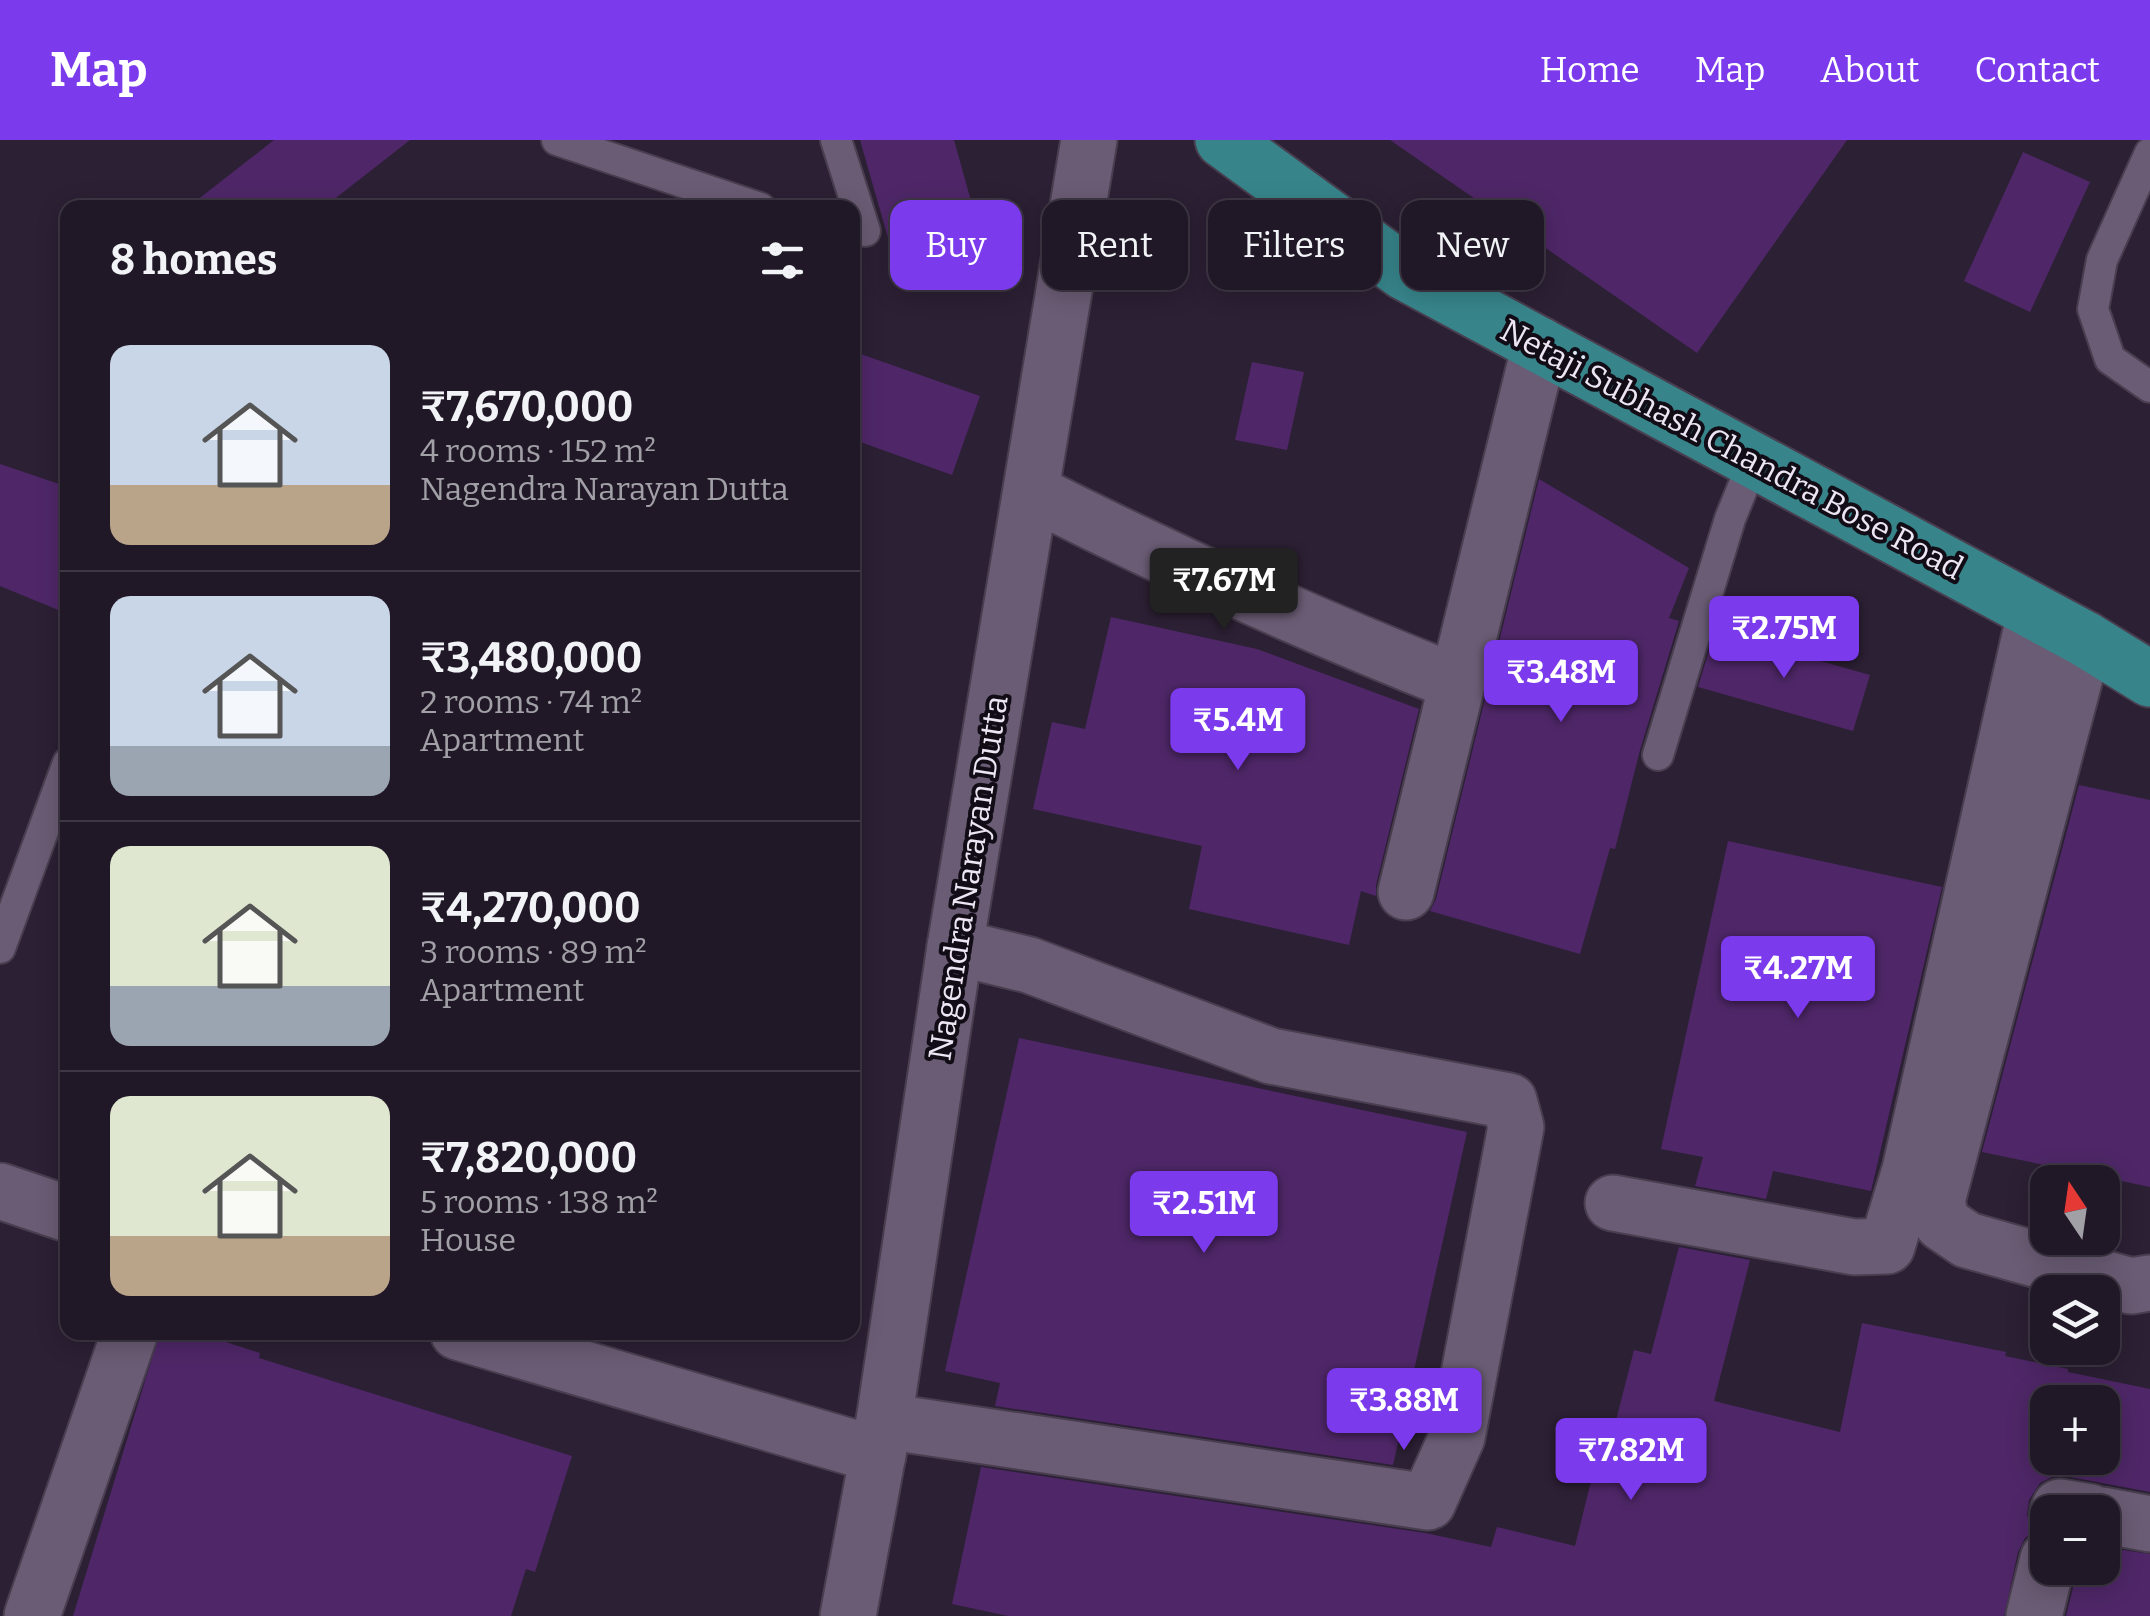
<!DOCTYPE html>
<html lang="en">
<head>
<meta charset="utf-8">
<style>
  :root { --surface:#211827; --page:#2d2533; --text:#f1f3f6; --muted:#a2a0a7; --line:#3e3744; --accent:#7c3aed }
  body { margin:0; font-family:Bitter,serif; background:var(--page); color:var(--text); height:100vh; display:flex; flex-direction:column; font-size:38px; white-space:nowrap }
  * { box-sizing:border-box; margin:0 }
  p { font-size:32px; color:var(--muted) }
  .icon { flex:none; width:55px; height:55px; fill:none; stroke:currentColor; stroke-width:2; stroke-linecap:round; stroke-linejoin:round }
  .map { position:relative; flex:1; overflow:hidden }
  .sheet { position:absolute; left:60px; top:60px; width:800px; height:1140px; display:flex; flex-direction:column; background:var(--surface); border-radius:20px; box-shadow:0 5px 25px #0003,0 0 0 2px var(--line) }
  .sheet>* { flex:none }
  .banner { position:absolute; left:890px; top:60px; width:950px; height:90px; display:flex; gap:20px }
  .needle { width:65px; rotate:347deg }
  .buttons { position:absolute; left:2030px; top:1025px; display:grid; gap:20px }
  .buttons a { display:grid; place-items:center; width:90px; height:90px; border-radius:20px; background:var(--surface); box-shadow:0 5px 25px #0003,0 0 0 2px var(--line); font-size:50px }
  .price { position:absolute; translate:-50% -85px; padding:0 22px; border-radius:10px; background:var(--accent); color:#fff; font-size:32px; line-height:65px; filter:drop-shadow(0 2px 5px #0008) }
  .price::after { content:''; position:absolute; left:50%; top:60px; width:30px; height:22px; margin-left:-15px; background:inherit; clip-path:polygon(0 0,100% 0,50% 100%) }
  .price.active { background:#222; color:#fff }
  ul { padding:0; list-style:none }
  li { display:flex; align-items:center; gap:30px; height:250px; padding:0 50px }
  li+li { border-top:2px solid var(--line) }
  li span { display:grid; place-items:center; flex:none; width:280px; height:200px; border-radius:20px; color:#555 }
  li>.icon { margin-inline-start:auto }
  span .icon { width:120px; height:120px; fill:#fffc; stroke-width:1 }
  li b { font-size:42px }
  h2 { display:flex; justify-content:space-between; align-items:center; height:120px; padding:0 50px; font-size:42px }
  .pill { padding:0 35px; border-radius:20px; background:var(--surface); box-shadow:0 5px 25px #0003,0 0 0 2px var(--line); font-size:35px; line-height:90px }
  .pill.active { background:var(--accent); color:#fff }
  header { display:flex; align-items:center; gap:60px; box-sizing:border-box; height:140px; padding:0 50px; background:var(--accent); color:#fff }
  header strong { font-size:48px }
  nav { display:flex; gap:55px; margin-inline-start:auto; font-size:35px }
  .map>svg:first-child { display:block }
</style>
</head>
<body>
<header>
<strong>Map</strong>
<nav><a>Home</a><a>Map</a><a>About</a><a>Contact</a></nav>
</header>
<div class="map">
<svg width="2150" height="1476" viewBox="0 0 2150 1476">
  <rect width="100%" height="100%" fill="#2c2034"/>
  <g fill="#4f2768" fill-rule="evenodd">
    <polygon points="274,0 410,0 323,68 187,68"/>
    <polygon points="860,0 954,0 985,111 899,136"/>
    <polygon points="1390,0 1847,0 1697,213"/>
    <polygon points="2023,12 2090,42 2030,172 1964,141"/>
    <polygon points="852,211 980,256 952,335 852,299"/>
    <polygon points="1252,222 1304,232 1287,310 1235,300"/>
    <polygon points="0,324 68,347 68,474 0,446"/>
    <polygon points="1539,339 1689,428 1669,478 1679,481 1640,610 1615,709 1610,708 1580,814 1430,771 1436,759"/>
    <polygon points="1111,477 1257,509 1419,569 1376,745 1376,756 1361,751 1349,805 1189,769 1202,706 1033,669 1052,582 1085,589"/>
    <polygon points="1715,491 1870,535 1853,591 1698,547"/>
    <polygon points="2079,645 2150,660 2150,1047 1982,1012"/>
    <polygon points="1728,701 1942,747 1871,1051 1773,1031 1766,1059 1695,1046 1703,1017 1661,1009"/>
    <polygon points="1019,898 1467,992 1393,1325 995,1266 1000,1243 945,1231"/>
    <path d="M1679 1107 1750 1120 1714 1261 1840 1292 1862 1183 2006 1212 2005 1216 2068 1229V1232L2150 1249V1352L2065 1336 2052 1337 2040 1343 2029 1360 2027 1375 2034 1392 2025 1398 2018 1412 2004 1476H1008L952 1464 981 1327 1425 1393 1491 1407 1497 1387 1575 1406 1595 1325 1604 1327 1634 1210 1651 1214ZM2048 1262H2102V1318H2048Z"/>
    <polygon points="160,1192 195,1192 260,1213 259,1218 572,1316 535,1432 526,1429 511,1476 73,1476"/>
    <polygon points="2102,1407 2150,1414 2150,1476 2066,1476 2078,1428 2102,1428"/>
  </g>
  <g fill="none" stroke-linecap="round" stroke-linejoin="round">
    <g stroke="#483e4f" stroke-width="34">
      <g id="service">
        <polyline points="557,0 760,68"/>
        <polyline points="836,0 865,91 852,88"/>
        <polyline points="2150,13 2102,120 2093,169 2110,219 2150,247"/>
        <polyline points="1658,615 1730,379 1753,322"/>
        <polyline points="0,808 68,623"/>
      </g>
    </g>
    <g stroke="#483e4f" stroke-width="59">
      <g id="minor">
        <path d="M1032 352C1172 423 1311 485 1457 543"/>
        <polyline points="2085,499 1937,1061 1942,1083 1967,1100 2131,1146 2150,1143"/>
        <polyline points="1406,752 1540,205"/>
        <polyline points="1613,1063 1854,1107 1887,1106 1910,1030 2035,473"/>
        <polyline points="884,1281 1428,1362 1457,1297 1516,987 1509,961 1271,916 1029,825 955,807"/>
        <polyline points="2058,1372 2060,1367 2090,1372"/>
        <polyline points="2102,1375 2150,1384"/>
        <polyline points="32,1476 130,1192"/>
        <polyline points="2034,1476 2048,1419"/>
      </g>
    </g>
    <g stroke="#483e4f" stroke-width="59">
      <g id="tertiary">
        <polyline points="0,1051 68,1074"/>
        <polyline points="458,1192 878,1315"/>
        <polyline points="848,1476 884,1281 955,807 1089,0"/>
      </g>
    </g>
    <g stroke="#483e4f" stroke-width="59">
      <polyline id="primary" points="1223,0 1404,132 2085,499 2150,539"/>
    </g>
    <use href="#service" stroke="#6a5c74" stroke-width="30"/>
    <use href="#minor" stroke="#6a5c74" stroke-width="55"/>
    <use href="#tertiary" stroke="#6a5c74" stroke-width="55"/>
    <use href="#primary" stroke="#37858b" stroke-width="55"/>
  </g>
  <g text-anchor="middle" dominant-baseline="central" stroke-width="8" stroke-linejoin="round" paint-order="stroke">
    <g font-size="32" fill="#ede5f3" stroke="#110c15">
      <text transform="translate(1732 309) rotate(28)">Netaji Subhash Chandra Bose Road</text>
      <text transform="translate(968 738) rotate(-81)">Nagendra Narayan Dutta</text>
    </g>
  </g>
</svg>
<div class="buttons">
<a><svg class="needle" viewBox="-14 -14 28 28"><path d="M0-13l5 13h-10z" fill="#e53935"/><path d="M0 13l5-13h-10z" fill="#a2a0a7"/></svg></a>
<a><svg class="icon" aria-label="layers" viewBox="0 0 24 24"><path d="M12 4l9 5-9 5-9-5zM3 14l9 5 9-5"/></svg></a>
<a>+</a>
<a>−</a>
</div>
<b class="price active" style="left:1224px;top:493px">₹7.67M</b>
<b class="price" style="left:1784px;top:541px">₹2.75M</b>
<b class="price" style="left:1561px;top:585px">₹3.48M</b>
<b class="price" style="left:1238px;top:633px">₹5.4M</b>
<b class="price" style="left:1798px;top:881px">₹4.27M</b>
<b class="price" style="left:1204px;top:1116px">₹2.51M</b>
<b class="price" style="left:1404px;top:1313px">₹3.88M</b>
<b class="price" style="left:1631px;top:1363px">₹7.82M</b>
<div class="banner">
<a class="pill active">Buy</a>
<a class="pill">Rent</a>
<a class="pill">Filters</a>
<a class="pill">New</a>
</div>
<section class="sheet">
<h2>8 homes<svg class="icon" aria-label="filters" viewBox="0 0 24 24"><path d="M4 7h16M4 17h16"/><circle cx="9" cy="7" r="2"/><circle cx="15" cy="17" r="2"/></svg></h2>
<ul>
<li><span style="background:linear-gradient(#c9d6e8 70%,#b9a48a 0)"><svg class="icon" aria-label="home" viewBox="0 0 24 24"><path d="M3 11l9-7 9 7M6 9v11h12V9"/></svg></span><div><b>₹7,670,000</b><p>4 rooms · 152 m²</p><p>Nagendra Narayan Dutta</p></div></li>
<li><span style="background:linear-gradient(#c9d6e8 75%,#9aa5b1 0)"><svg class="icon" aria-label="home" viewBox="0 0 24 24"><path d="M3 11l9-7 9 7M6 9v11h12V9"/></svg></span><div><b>₹3,480,000</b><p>2 rooms · 74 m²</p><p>Apartment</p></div></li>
<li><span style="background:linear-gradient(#dfe7d0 70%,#9aa5b1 0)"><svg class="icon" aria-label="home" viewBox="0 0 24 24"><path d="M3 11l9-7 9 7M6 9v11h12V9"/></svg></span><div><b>₹4,270,000</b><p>3 rooms · 89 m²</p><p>Apartment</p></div></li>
<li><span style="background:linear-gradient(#dfe7d0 70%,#b9a48a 0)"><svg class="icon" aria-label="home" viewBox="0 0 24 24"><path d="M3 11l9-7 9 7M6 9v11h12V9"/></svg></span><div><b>₹7,820,000</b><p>5 rooms · 138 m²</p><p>House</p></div></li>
</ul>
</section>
</div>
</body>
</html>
